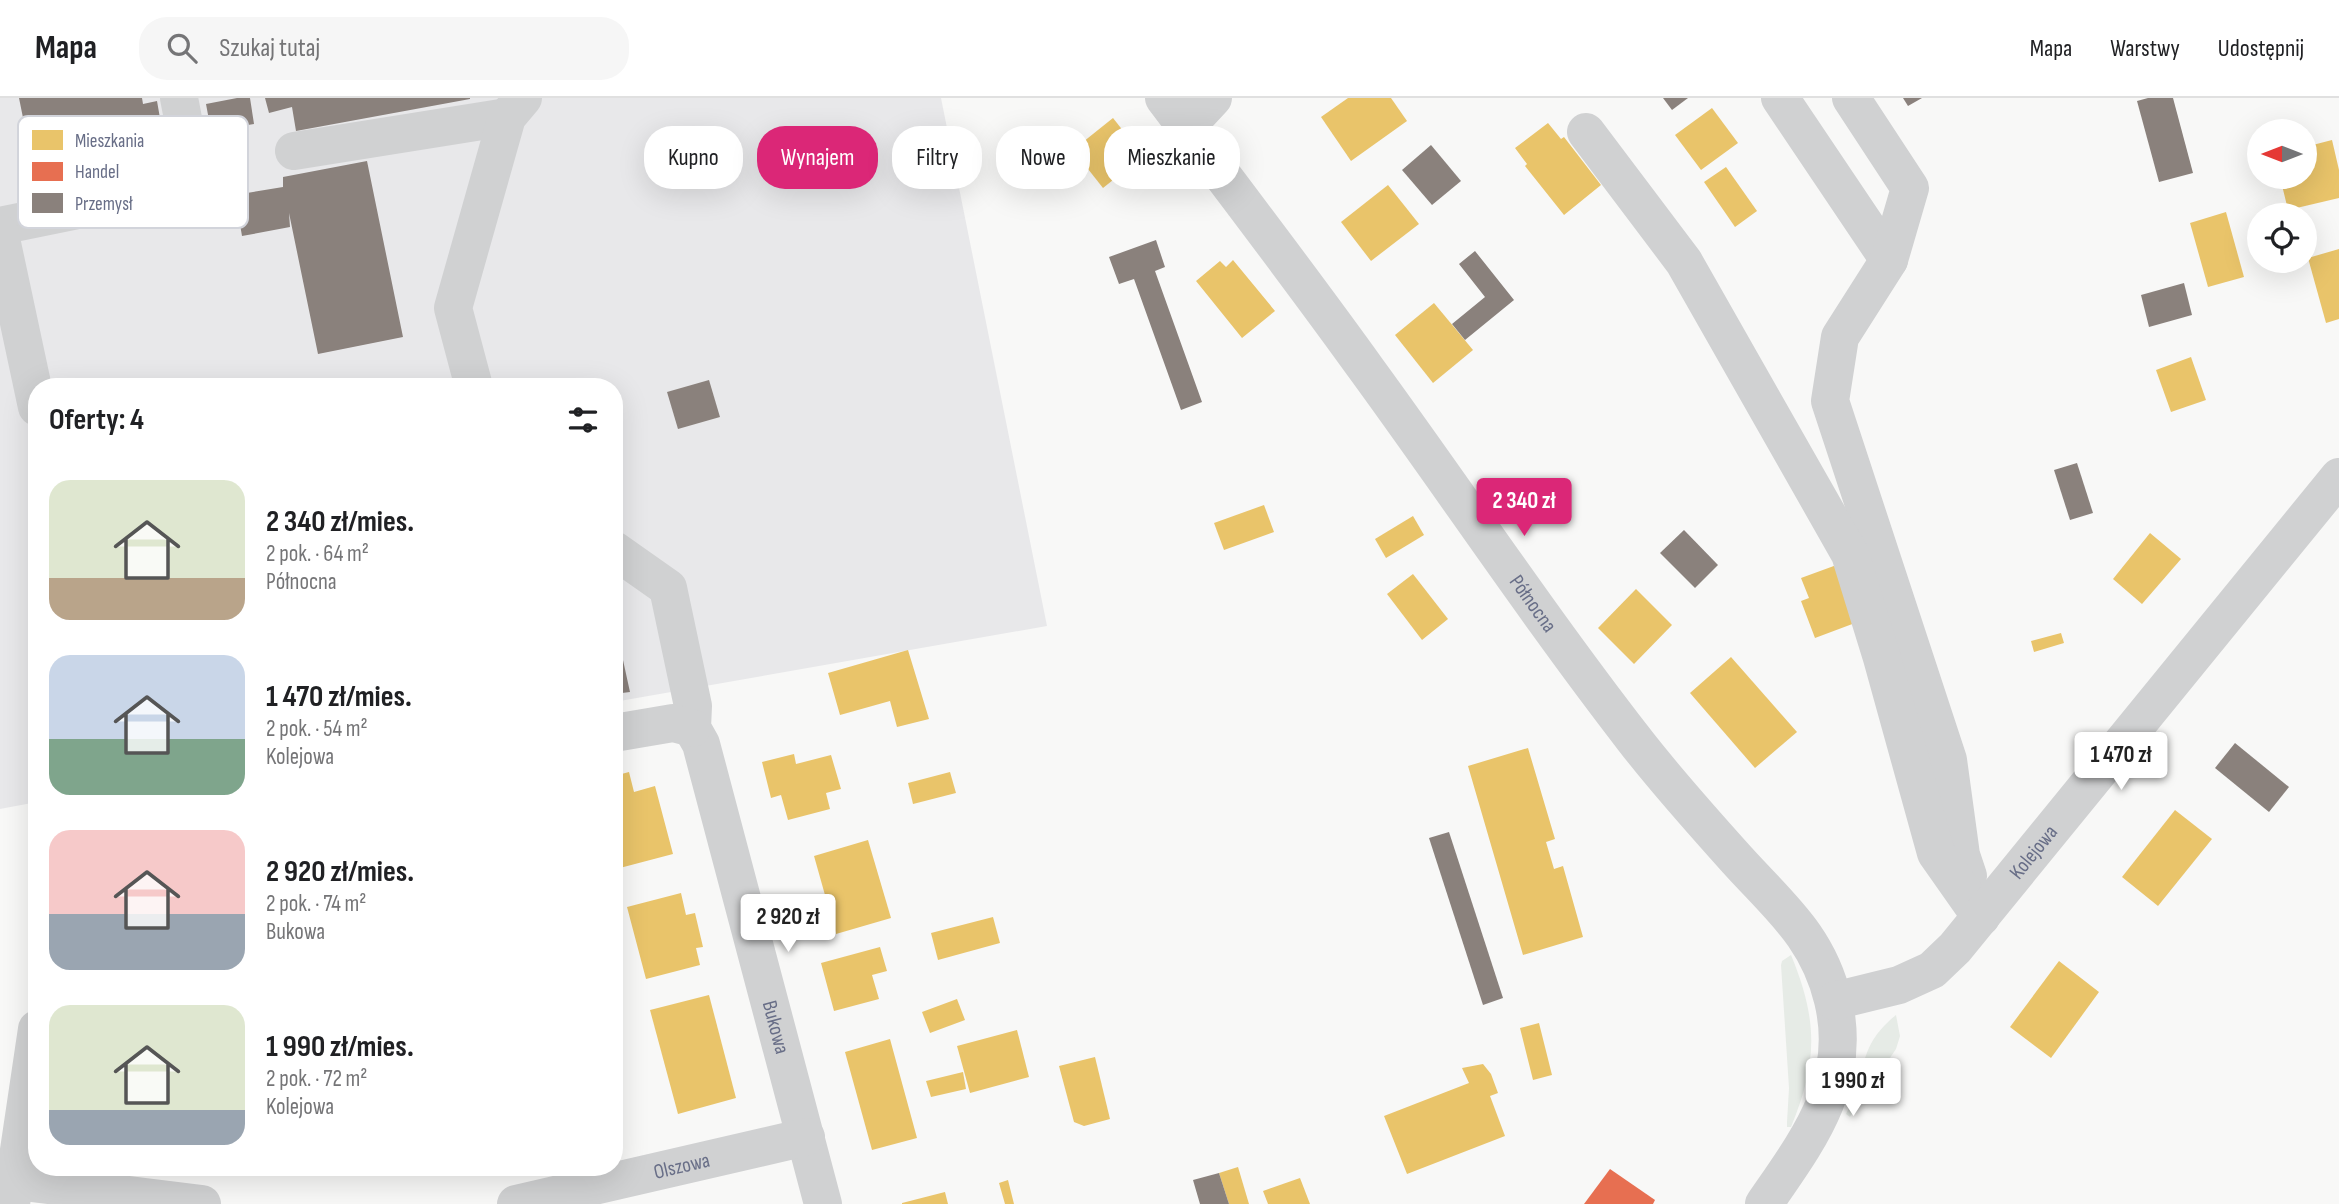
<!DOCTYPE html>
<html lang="pl">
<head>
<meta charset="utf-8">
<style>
  :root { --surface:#fff; --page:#f6f6f6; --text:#202124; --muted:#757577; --line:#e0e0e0; --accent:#db2777 }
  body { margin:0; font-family:"Sofia Sans Condensed",sans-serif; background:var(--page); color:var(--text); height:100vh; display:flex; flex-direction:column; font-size:26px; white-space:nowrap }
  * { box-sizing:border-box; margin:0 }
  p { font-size:23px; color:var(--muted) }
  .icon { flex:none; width:38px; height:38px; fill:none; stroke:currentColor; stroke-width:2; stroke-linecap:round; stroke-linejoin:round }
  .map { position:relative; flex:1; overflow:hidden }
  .sheet { position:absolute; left:28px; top:280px; width:595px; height:798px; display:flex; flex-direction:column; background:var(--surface); border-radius:28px; box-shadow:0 7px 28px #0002 }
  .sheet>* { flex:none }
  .top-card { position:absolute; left:644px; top:28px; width:665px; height:63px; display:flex; gap:14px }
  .needle { width:46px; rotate:270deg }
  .controls { position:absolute; left:2247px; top:21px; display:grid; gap:14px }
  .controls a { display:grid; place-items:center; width:70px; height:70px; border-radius:50%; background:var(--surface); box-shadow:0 7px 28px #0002; font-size:35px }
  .price { position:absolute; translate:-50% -60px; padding:0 16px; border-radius:7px; background:#fff; color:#222; font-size:23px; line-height:46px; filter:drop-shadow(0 2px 4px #0008) }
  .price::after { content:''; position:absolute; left:50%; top:42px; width:21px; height:16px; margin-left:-10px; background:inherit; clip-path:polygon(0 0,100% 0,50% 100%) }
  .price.on { background:var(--accent); color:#fff }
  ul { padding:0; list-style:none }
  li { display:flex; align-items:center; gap:21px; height:175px; padding:0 21px }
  li span { display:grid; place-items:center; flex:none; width:196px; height:140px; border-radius:21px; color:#555 }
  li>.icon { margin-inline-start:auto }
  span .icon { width:84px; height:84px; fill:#fffc; stroke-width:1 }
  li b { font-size:30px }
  h2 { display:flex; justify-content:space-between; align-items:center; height:84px; padding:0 21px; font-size:30px }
  .chip { padding:0 24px; border-radius:28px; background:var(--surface); box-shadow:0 7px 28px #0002; font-size:24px; line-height:63px }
  .chip.on { background:var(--accent); color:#fff }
  header { display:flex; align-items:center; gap:42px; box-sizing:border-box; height:98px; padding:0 35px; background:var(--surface); border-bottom:2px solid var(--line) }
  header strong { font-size:33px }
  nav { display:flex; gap:38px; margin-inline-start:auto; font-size:24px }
  .search { width:490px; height:63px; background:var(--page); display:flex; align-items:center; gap:18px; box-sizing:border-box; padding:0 24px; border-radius:28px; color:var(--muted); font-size:26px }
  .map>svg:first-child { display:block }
</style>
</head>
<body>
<header>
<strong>Mapa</strong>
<div class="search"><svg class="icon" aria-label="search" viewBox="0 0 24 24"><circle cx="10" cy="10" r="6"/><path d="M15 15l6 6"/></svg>Szukaj tutaj</div>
<nav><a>Mapa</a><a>Warstwy</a><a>Udostępnij</a></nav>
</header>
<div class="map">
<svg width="2339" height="1106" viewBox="0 0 2339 1106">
  <rect width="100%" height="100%" fill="#f8f8f7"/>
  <polygon fill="#e8e8ea" points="0,0 941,0 1047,528 614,604 614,289 37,289 37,704 0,711"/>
  <g fill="#e6ebe6">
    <path d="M1791 857C1818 922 1818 964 1791 1029H1787V1024L1789 990 1781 867 1782 863Z"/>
    <path d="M1896 917 1900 938 1896 951 1850 1019 1846 1016C1869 976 1854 951 1896 917Z"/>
  </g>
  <g fill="#e9c46a">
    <polygon points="1348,0 1391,0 1407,23 1351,63 1321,19"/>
    <polygon points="1712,10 1738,45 1701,72 1675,37"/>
    <polygon points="1113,20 1143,58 1103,90 1073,52"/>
    <polygon points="1548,25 1561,41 1564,39 1601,87 1564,117 1525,68 1527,66 1515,50"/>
    <polygon points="2332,42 2339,72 2339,100 2288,112 2280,79 2305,79 2305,49"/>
    <polygon points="1726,69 1757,113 1735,129 1704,84"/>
    <polygon points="1388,87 1419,126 1371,163 1341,124"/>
    <polygon points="2226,114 2244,179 2208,189 2190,125"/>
    <polygon points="2339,151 2339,221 2326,225 2308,160"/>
    <polygon points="1233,162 1275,213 1242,240 1196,183 1220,163 1226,169"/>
    <polygon points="1434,205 1473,252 1433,285 1395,237"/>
    <polygon points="2191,259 2206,302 2171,314 2156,272"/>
    <polygon points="1264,407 1274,434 1224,452 1214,425"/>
    <polygon points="1413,418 1424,437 1386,460 1375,441"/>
    <polygon points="2150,435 2181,461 2142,506 2113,481"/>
    <polygon points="1842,465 1863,522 1815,540 1801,503 1809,500 1801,480"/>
    <polygon points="1413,476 1448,521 1422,542 1387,496"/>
    <polygon points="1636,491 1672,527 1634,566 1598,530"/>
    <polygon points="2061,535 2064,545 2034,554 2031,543"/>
    <polygon points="908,552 929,621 897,629 890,603 840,617 828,575"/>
    <polygon points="1731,559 1797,634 1755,670 1690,595"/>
    <polygon points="1528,650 1555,741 1546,744 1554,771 1563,768 1583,839 1523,857 1468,668"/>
    <polygon points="794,656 796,666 831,657 841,691 826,695 830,711 788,722 781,697 771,700 762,664"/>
    <polygon points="629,674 634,694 655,688 673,756 616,771 614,678"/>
    <polygon points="950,674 956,695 913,706 908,685"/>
    <polygon points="2175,712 2212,741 2158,808 2122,779"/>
    <polygon points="868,742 891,820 836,836 814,758"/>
    <polygon points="681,795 686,817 695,815 703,849 696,850 700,867 646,881 627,809"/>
    <polygon points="993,819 1000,845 938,862 931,835"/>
    <polygon points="880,849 887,873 872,877 879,901 834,913 821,865"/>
    <polygon points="2059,863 2099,894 2051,960 2010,929"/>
    <polygon points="709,897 736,1000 678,1016 650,912"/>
    <polygon points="957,901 965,922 930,935 922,914"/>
    <polygon points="1539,925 1552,977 1533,982 1520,930"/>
    <polygon points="1017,932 1029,979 970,995 957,948"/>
    <polygon points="890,941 917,1040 872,1052 845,954"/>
    <polygon points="1095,959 1110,1021 1084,1028 1074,1024 1059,968"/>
    <polygon points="1483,966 1491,976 1498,995 1490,998 1505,1038 1407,1076 1384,1018 1469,985 1462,970"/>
    <polygon points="963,974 966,991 931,999 926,983"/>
    <polygon points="1238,1069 1249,1106 1229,1106 1219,1075"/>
    <polygon points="1300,1080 1310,1106 1268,1106 1263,1093"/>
    <polygon points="1008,1082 1014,1106 1005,1106 999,1085"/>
    <polygon points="945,1094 948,1106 902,1106 902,1105"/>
  </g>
  <polygon fill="#e76f51" points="1610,1071 1655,1102 1653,1106 1584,1106"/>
  <g fill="#8a817c">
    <polygon points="19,0 142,0 143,6 157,3 169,72 103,85 100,66 35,79"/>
    <polygon points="237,0 250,0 254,26 211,33 206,6"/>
    <polygon points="265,0 470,0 470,1 296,33 292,9 269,15"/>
    <polygon points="1663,0 1688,0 1672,12"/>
    <polygon points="1903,0 1922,0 1908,8"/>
    <polygon points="2148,0 2173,0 2193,75 2159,84 2137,3"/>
    <polygon points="1431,47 1461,83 1432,107 1402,72"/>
    <polygon points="367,63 403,239 318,256 289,115 290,129 242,138 235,97 283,89 283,79"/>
    <polygon points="1156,142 1165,169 1155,173 1202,304 1181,312 1134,181 1119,186 1109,159"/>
    <polygon points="1475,153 1514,202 1465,242 1452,226 1485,199 1459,166"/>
    <polygon points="2184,185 2192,217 2149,229 2141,197"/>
    <polygon points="709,282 720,319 678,331 667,294"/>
    <polygon points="2077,365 2093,415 2070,422 2054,372"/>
    <polygon points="1684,432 1718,467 1695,490 1660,455"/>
    <polygon points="614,521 630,594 614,596"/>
    <polygon points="2235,645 2289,689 2269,714 2215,670"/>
    <polygon points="1449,734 1503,900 1483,907 1429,740"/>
    <polygon points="1219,1075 1229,1106 1200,1106 1193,1082"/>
  </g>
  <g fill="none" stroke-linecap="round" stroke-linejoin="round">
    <g stroke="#d0d1d2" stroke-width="38">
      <path id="s1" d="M1164 0C1232 90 1301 180 1367 272 1456 394 1540 520 1633 640 1666 683 1703 724 1739 764 1780 809 1818 839 1833 902 1853 985 1808 1042 1764 1106"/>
      <polyline points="1780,0 1889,162"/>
      <polyline points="1851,0 1910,90 1889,162 1840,239 1830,303 1948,662 1961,757 1968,778"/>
      <polyline points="1186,29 1213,0"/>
      <polyline points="1586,34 1684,164 1850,456 1882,560 1936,755 1981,819"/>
      <polyline points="294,53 507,19"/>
      <polyline points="0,128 196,88 179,0"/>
      <polyline points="0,136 37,309"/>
      <polyline points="474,289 453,210 507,19 523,0"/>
      <path id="s2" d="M614 452 668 490 693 608 692 630 701 646 823 1106"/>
      <polyline points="614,635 673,625 692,630"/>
      <path id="s3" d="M1834 903 1899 887 1932 872 1955 850 2339 379"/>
      <polyline points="0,1081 202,1106"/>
      <polyline points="11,1106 37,931"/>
      <path id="s4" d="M516 1106 806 1039"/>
    </g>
  </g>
  <g text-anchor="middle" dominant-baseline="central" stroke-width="7" stroke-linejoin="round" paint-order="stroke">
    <g font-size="21" fill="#686e87" stroke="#fff">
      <text stroke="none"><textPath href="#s1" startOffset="626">Północna</textPath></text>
      <text stroke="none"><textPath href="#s3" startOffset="259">Kolejowa</textPath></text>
      <text stroke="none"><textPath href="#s2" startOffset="520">Bukowa</textPath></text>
      <text stroke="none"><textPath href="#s4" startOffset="170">Olszowa</textPath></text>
    </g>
  </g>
  <rect x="18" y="18" width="230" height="112" rx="10" fill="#fff" stroke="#d2d4db" stroke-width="2"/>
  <rect x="32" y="32" width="31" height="20" fill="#e9c46a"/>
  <rect x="32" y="64" width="31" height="19" fill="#e76f51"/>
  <rect x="32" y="95" width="31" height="20" fill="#8a817c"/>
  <g font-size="19" fill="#686e87">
    <text x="75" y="49">Mieszkania</text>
    <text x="75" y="80">Handel</text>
    <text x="75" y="112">Przemysł</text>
  </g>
</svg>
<div class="controls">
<a><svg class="needle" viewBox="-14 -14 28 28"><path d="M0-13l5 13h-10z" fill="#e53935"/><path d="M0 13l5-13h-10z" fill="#757577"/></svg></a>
<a><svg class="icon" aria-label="locate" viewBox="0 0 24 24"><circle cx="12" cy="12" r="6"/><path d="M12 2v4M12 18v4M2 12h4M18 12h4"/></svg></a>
</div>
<b class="price on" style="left:1524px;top:440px">2 340 zł</b>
<b class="price" style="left:2121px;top:694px">1 470 zł</b>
<b class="price" style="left:788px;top:856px">2 920 zł</b>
<b class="price" style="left:1853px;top:1020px">1 990 zł</b>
<div class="top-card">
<a class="chip">Kupno</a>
<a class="chip on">Wynajem</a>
<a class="chip">Filtry</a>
<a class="chip">Nowe</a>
<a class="chip">Mieszkanie</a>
</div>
<section class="sheet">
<h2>Oferty: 4<svg class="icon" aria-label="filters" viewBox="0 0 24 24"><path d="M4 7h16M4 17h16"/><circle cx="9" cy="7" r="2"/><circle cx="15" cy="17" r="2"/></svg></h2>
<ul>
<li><span style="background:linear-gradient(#dfe7d0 70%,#b9a48a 0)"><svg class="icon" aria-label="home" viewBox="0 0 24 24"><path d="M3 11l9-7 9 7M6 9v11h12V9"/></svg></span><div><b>2 340 zł/mies.</b><p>2 pok. · 64 m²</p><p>Północna</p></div></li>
<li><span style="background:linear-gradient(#c9d6e8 60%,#7fa58c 0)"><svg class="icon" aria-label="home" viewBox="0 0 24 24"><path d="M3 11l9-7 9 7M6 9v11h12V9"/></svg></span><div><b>1 470 zł/mies.</b><p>2 pok. · 54 m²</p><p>Kolejowa</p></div></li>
<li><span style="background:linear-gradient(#f6c9c9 60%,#9aa5b1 0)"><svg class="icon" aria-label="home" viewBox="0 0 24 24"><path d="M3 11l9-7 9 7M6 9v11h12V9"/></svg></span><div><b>2 920 zł/mies.</b><p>2 pok. · 74 m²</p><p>Bukowa</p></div></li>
<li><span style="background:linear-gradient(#dfe7d0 75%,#9aa5b1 0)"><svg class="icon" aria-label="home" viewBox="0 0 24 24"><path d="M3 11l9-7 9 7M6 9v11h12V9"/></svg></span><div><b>1 990 zł/mies.</b><p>2 pok. · 72 m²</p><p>Kolejowa</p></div></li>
</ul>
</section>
</div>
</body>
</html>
